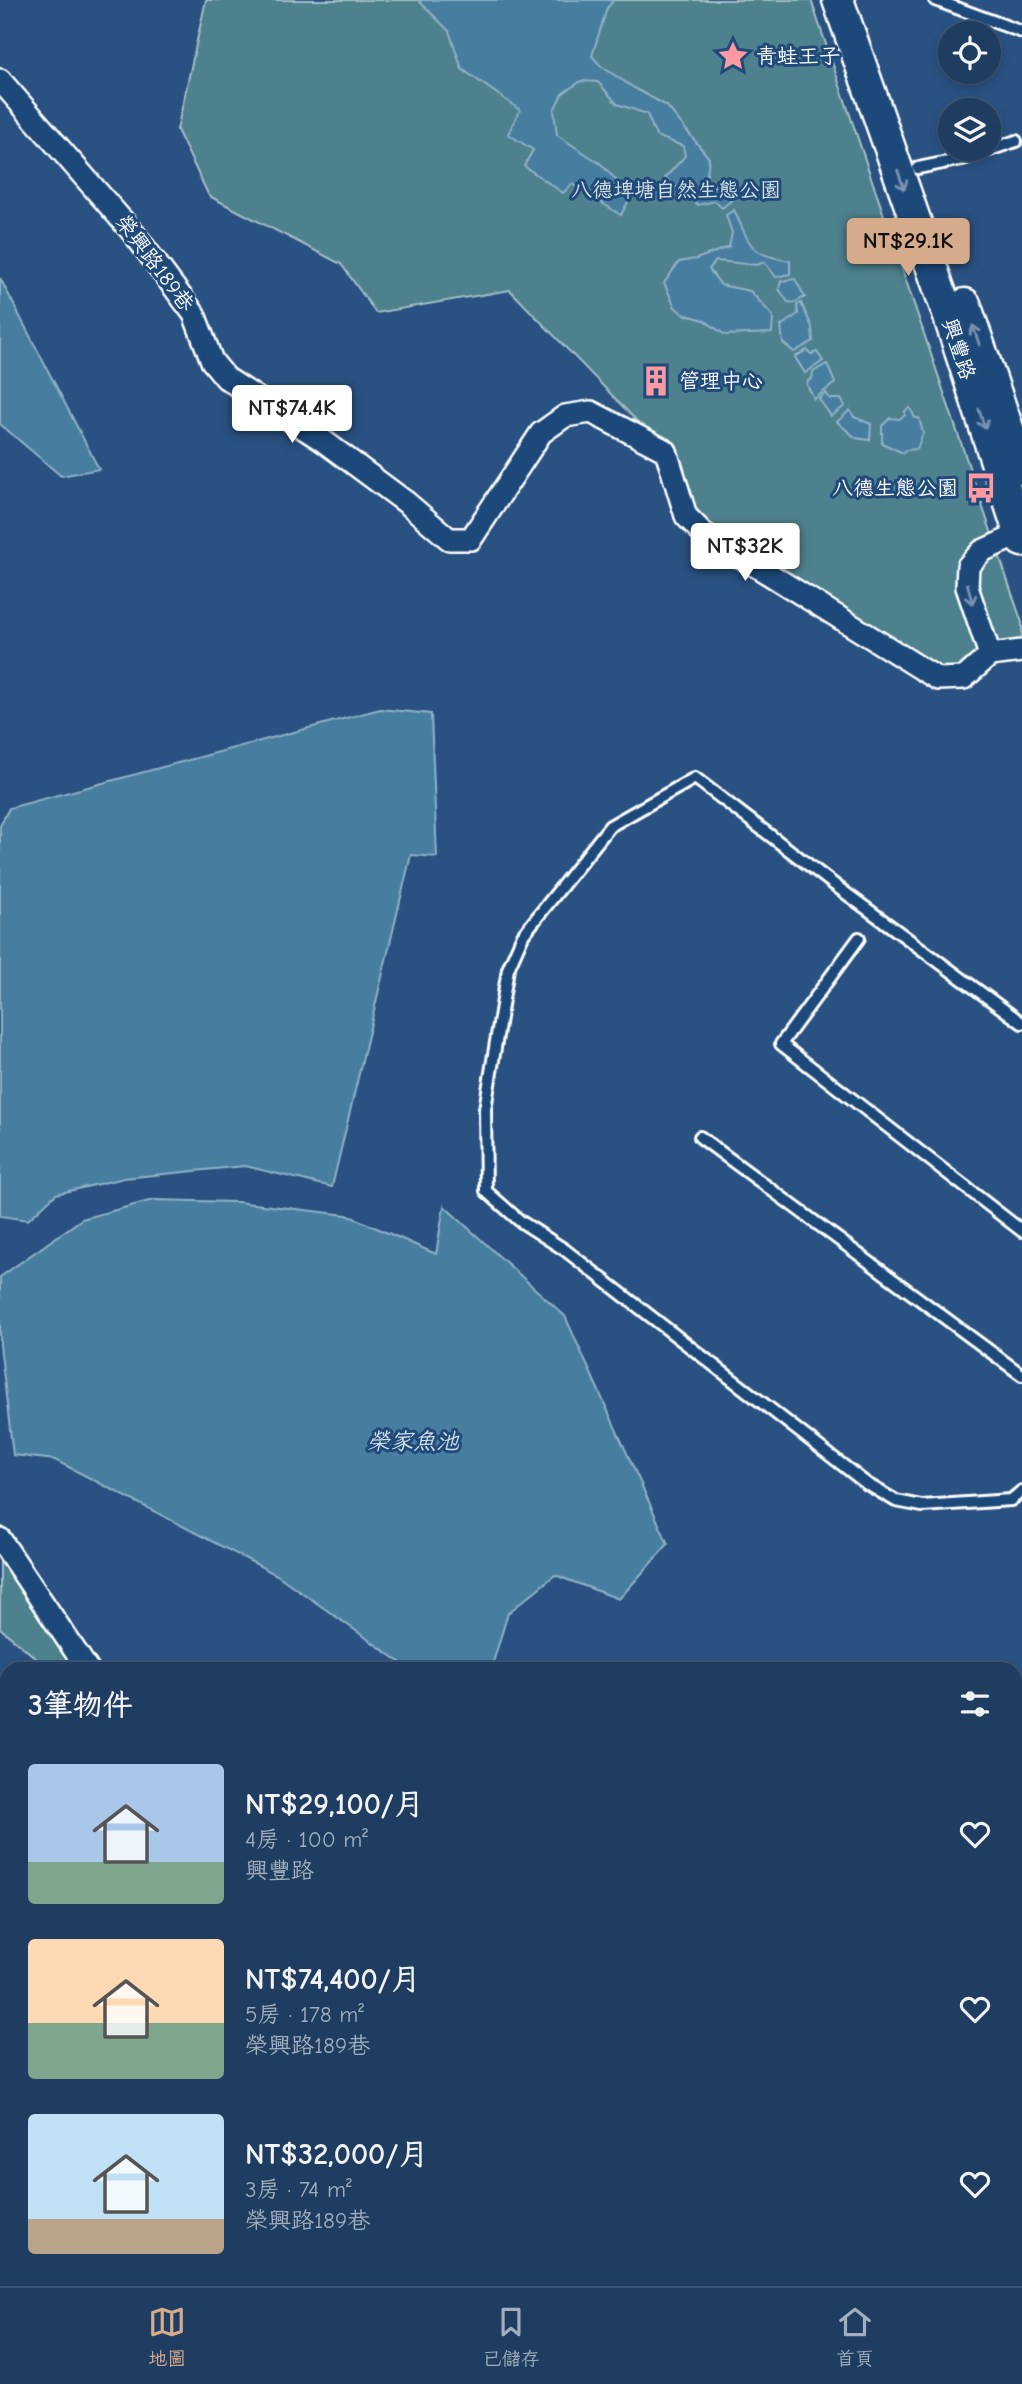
<!DOCTYPE html>
<html lang="zh-TW">
<head>
<meta charset="utf-8">
<style>
  :root { --surface:#1f3d61; --page:#274467; --text:#f1f3f6; --muted:#a1aebd; --line:#3c5676; --accent:#d6ab8b }
  body { margin:0; font-family:"Comic Neue","LXGW WenKai TC",sans-serif; background:var(--page); color:var(--text); height:100vh; display:flex; flex-direction:column; font-size:26px; white-space:nowrap }
  * { box-sizing:border-box; margin:0 }
  p { font-size:23px; color:var(--muted) }
  .icon { flex:none; width:38px; height:38px; fill:none; stroke:currentColor; stroke-width:2; stroke-linecap:round; stroke-linejoin:round }
  .map { position:relative; flex:1; overflow:hidden }
  .panel { position:absolute; left:0px; top:1662px; width:1022px; height:625px; display:flex; flex-direction:column; background:var(--surface); border-radius:21px 21px 0 0; box-shadow:0 4px 10px #0003,0 0 0 2px var(--line) }
  .panel>* { flex:none }
  .fabs { position:absolute; left:938px; top:21px; display:grid; gap:14px }
  .fabs a { display:grid; place-items:center; width:63px; height:63px; border-radius:50%; background:var(--surface); box-shadow:0 4px 10px #0003,0 0 0 2px var(--line); font-size:35px }
  .price { position:absolute; translate:-50% -60px; padding:0 16px; border-radius:7px; background:#fff; color:#222; font-size:23px; line-height:46px; filter:drop-shadow(0 2px 4px #0008) }
  .price::after { content:''; position:absolute; left:50%; top:42px; width:21px; height:16px; margin-left:-10px; background:inherit; clip-path:polygon(0 0,100% 0,50% 100%) }
  .price.current { background:var(--accent); color:#111 }
  ul { padding:0; list-style:none }
  li { display:flex; align-items:center; gap:21px; height:175px; padding:0 28px }
  li span { display:grid; place-items:center; flex:none; width:196px; height:140px; border-radius:7px; color:#555 }
  li>.icon { margin-inline-start:auto }
  span .icon { width:84px; height:84px; fill:#fffc; stroke-width:1 }
  li b { font-size:30px }
  h2 { display:flex; justify-content:space-between; align-items:center; height:84px; padding:0 28px; font-size:30px }
  .tab-bar { display:flex; justify-content:space-around; align-items:center; height:98px; border-top:2px solid var(--line); background:var(--surface); font-size:19px; color:var(--muted) }
  .tab-bar a { display:grid; justify-items:center; gap:4px }
  .tab-bar .current { color:var(--accent) }
  .map>svg:first-child { display:block }
</style>
</head>
<body>
<div class="map">
<svg width="1022" height="2286" viewBox="0 0 1022 2286">
  <rect width="100%" height="100%" fill="#295181"/>
  <filter id="ink" filterUnits="userSpaceOnUse"><feTurbulence type="fractalNoise" baseFrequency=".0143" numOctaves="2"/><feDisplacementMap in="SourceGraphic" scale="14" xChannelSelector="R" yChannelSelector="G"/><feConvolveMatrix kernelMatrix="1 2 1 2 8 2 1 2 1" color-interpolation-filters="sRGB"/></filter>
  <g filter="url(#ink)">
    <g fill="#4e818d" stroke="#a6c0c6" stroke-width="2">
      <polygon points="206,0 811,0 1022,623 1022,652 938,679 703,533 666,451 510,290 376,313 341,264 209,196 177,130"/>
      <polygon points="0,1548 75,1663 65,1669 49,1669 0,1628"/>
    </g>
    <g fill="#467ea0" stroke="#90b2c6" stroke-width="2">
      <polygon points="418,0 614,0 607,8 592,56 601,66 634,88 667,106 709,158 706,183 722,189 732,200 722,208 715,201 698,205 665,178 685,156 683,146 656,136 647,114 617,104 598,82 581,81 562,94 554,110 557,135 601,164 631,196 621,215 572,184 563,193 524,166 533,150 508,134 520,110 462,69 449,31"/>
      <path d="M734 210C751 246 748 254 790 261V274L776 277 764 262 757 265 716 261 709 269 721 285 750 291 773 316 772 333 725 335 704 320 683 314 675 307 664 283 679 262 696 259 729 247 732 233 726 215Z"/>
      <polygon points="0,278 99,469 61,476 0,424"/>
      <polygon points="795,279 805,297 794,303 788,302 779,289 781,281"/>
      <polygon points="801,303 812,327 813,341 794,352 783,343 781,326 798,314 797,305"/>
      <polygon points="807,350 811,354 817,352 823,361 805,373 795,357"/>
      <polygon points="827,364 835,383 814,399 807,385 808,381 812,379 813,372"/>
      <polygon points="826,393 830,399 841,399 845,406 831,416 819,399"/>
      <polygon points="910,408 915,418 919,418 923,433 917,449 906,450 903,453 882,443 882,426 890,418 899,419 905,415 905,411"/>
      <polygon points="850,410 854,417 871,424 870,440 856,438 837,422"/>
      <polygon points="380,709 431,714 437,857 411,855 332,1187 245,1166 124,1178 56,1194 28,1220 0,1216 0,826 9,808"/>
      <polygon points="153,1200 237,1202 347,1215 436,1254 444,1206 565,1316 668,1544 619,1599 555,1575 508,1613 491,1669 410,1669 277,1575 55,1460 13,1455 0,1345 0,1277 82,1219"/>
    </g>
    <g fill="none" stroke-linecap="round" stroke-linejoin="round">
      <g stroke="#fff" stroke-width="16">
        <g id="service">
          <polyline points="935,0 1022,32"/>
          <polyline points="918,168 963,159 1016,141"/>
          <polyline points="859,938 781,1044 1022,1231"/>
          <polyline points="1022,1023 840,889 695,778 610,826 523,935 508,969 485,1109 486,1191 520,1221 565,1250 867,1484 896,1501 922,1506 1011,1500 1022,1491"/>
          <polyline points="700,1137 1022,1375"/>
          <polyline points="1015,1881 1022,1882"/>
          <polyline points="1015,1988 1022,1990"/>
          <polyline points="0,2235 7,2228"/>
          <polyline points="563,2280 575,2286"/>
          <polyline points="298,2286 302,2280"/>
          <polyline points="640,2286 643,2280"/>
        </g>
      </g>
      <g stroke="#fff" stroke-width="26">
        <g id="minor">
          <polyline points="0,80 135,235 194,314 212,361 226,378 322,440 407,503 449,539 471,539 541,433 565,416 591,412 666,451 686,516 703,533 938,679 964,678 990,655 1022,651"/>
          <polyline points="990,655 967,587 968,566 982,551 1022,533"/>
          <polyline points="0,1539 88,1670"/>
          <polyline points="0,2210 7,2217"/>
          <polyline points="75,2280 82,2286"/>
          <polyline points="953,2280 975,2286"/>
          <polyline points="478,2286 481,2280"/>
        </g>
      </g>
      <g stroke="#fff" stroke-width="35">
        <g id="secondary">
          <polyline points="838,0 948,314 1022,541"/>
          <polyline points="965,304 1022,469"/>
        </g>
      </g>
      <use href="#service" stroke="#1f4a7a" stroke-width="10"/>
      <use href="#minor" stroke="#1f4a7a" stroke-width="21"/>
      <use href="#secondary" stroke="#1f4a7a" stroke-width="30"/>
    </g>
    <defs><path id="oneway-shaft" d="M-6 0H5M1.5-3L5.5 0L1.5 3" fill="none" stroke-width="1.6" stroke-linecap="round" stroke-linejoin="round" transform="scale(1.75)"/></defs>
    <g stroke="#7992af">
      <use href="#oneway-shaft" transform="translate(901 180) rotate(71)"/>
      <use href="#oneway-shaft" transform="translate(976 335) rotate(-109)"/>
      <use href="#oneway-shaft" transform="translate(982 419) rotate(72)"/>
      <use href="#oneway-shaft" transform="translate(970 594) rotate(76)"/>
    </g>
  </g>
  <defs>
    <g id="sight-bare" transform="scale(2.415)"><path d="M0-6L1.8-2.2L6-1.7L2.9 1.2L3.7 5.4L0 3.3L-3.7 5.4L-2.9 1.2L-6-1.7L-1.8-2.2Z" fill="#ff9aa2" stroke="#1f4a7a" stroke-width="2.5" paint-order="stroke"/></g>
    <g id="building-bare" transform="scale(2.415)"><path d="M-4-6H4V6H1V3H-1V6H-4ZM-2.5-4.3h1.7v1.8h-1.7ZM.8-4.3h1.7v1.8H.8ZM-2.5-1h1.7V.8h-1.7ZM.8-1h1.7V.8H.8Z" fill="#ff9aa2" stroke="#1f4a7a" stroke-width="2.5" paint-order="stroke"/></g>
    <g id="bus-bare" transform="scale(2.415)"><path d="M-5-6H5V4H4V6H2V4H-2V6H-4V4H-5ZM-3.5-4V0h7V-4ZM-3.5 1.2v1.5H-2V1.2ZM2 1.2v1.5H3.5V1.2Z" fill="#ff9aa2" stroke="#1f4a7a" stroke-width="2.5" paint-order="stroke"/></g>
  </defs>
  <g fill-rule="evenodd">
    <use href="#sight-bare" x="733" y="56"/>
    <use href="#building-bare" x="656" y="381"/>
    <use href="#bus-bare" x="981" y="488"/>
  </g>
  <g text-anchor="middle" dominant-baseline="central" stroke-width="6" stroke-linejoin="round" paint-order="stroke">
    <g font-size="21" fill="#fff" stroke="#1f4a7a" text-anchor="start">
      <text x="756" y="56">青蛙王子</text>
      <text x="679" y="381">管理中心</text>
      <text x="958" y="488" text-anchor="end">八德生態公園</text>
    </g>
    <g font-size="21" fill="#d3e0e2" stroke="#1f4a7a">
      <text x="676" y="190">八德埤塘自然生態公園</text>
    </g>
    <g font-size="21" fill="#fff" stroke="#1f4a7a">
      <text transform="translate(155 263) rotate(53)">榮興路189巷</text>
      <text transform="translate(959 349) rotate(72)">興豐路</text>
    </g>
    <g font-size="23" font-style="italic" fill="#d1dfe7" stroke="#1f4a7a">
      <text x="413" y="1441">榮家魚池</text>
    </g>
  </g>
</svg>
<div class="fabs">
<a><svg class="icon" aria-label="locate" viewBox="0 0 24 24"><circle cx="12" cy="12" r="6"/><path d="M12 2v4M12 18v4M2 12h4M18 12h4"/></svg></a>
<a><svg class="icon" aria-label="layers" viewBox="0 0 24 24"><path d="M12 4l9 5-9 5-9-5zM3 14l9 5 9-5"/></svg></a>
</div>
<b class="price current" style="left:908px;top:278px">NT$29.1K</b>
<b class="price" style="left:292px;top:445px">NT$74.4K</b>
<b class="price" style="left:745px;top:583px">NT$32K</b>
<section class="panel">
<h2>3筆物件<svg class="icon" aria-label="filters" viewBox="0 0 24 24"><path d="M4 7h16M4 17h16"/><circle cx="9" cy="7" r="2"/><circle cx="15" cy="17" r="2"/></svg></h2>
<ul>
<li><span style="background:linear-gradient(#a9c7e8 70%,#7fa58c 0)"><svg class="icon" aria-label="home" viewBox="0 0 24 24"><path d="M3 11l9-7 9 7M6 9v11h12V9"/></svg></span><div><b>NT$29,100/月</b><p>4房 · 100 m²</p><p>興豐路</p></div><svg class="icon" aria-label="heart" viewBox="0 0 24 24"><path d="M12 20l-8-8c-3-5 5-10 8-4 3-6 11-1 8 4z"/></svg></li>
<li><span style="background:linear-gradient(#ffd9b3 60%,#7fa58c 0)"><svg class="icon" aria-label="home" viewBox="0 0 24 24"><path d="M3 11l9-7 9 7M6 9v11h12V9"/></svg></span><div><b>NT$74,400/月</b><p>5房 · 178 m²</p><p>榮興路189巷</p></div><svg class="icon" aria-label="heart" viewBox="0 0 24 24"><path d="M12 20l-8-8c-3-5 5-10 8-4 3-6 11-1 8 4z"/></svg></li>
<li><span style="background:linear-gradient(#bfe0f5 75%,#b9a48a 0)"><svg class="icon" aria-label="home" viewBox="0 0 24 24"><path d="M3 11l9-7 9 7M6 9v11h12V9"/></svg></span><div><b>NT$32,000/月</b><p>3房 · 74 m²</p><p>榮興路189巷</p></div><svg class="icon" aria-label="heart" viewBox="0 0 24 24"><path d="M12 20l-8-8c-3-5 5-10 8-4 3-6 11-1 8 4z"/></svg></li>
</ul>
</section>
</div>
<nav class="tab-bar">
<a class="current"><svg class="icon" aria-label="map" viewBox="0 0 24 24"><path d="M3 6l6-2 6 2 6-2v14l-6 2-6-2-6 2zM9 4v14M15 6v14"/></svg>地圖</a>
<a><svg class="icon" aria-label="saved" viewBox="0 0 24 24"><path d="M7 4h10v16l-5-4-5 4z"/></svg>已儲存</a>
<a><svg class="icon" aria-label="home" viewBox="0 0 24 24"><path d="M3 11l9-7 9 7M6 9v11h12V9"/></svg>首頁</a>
</nav>
</body>
</html>
